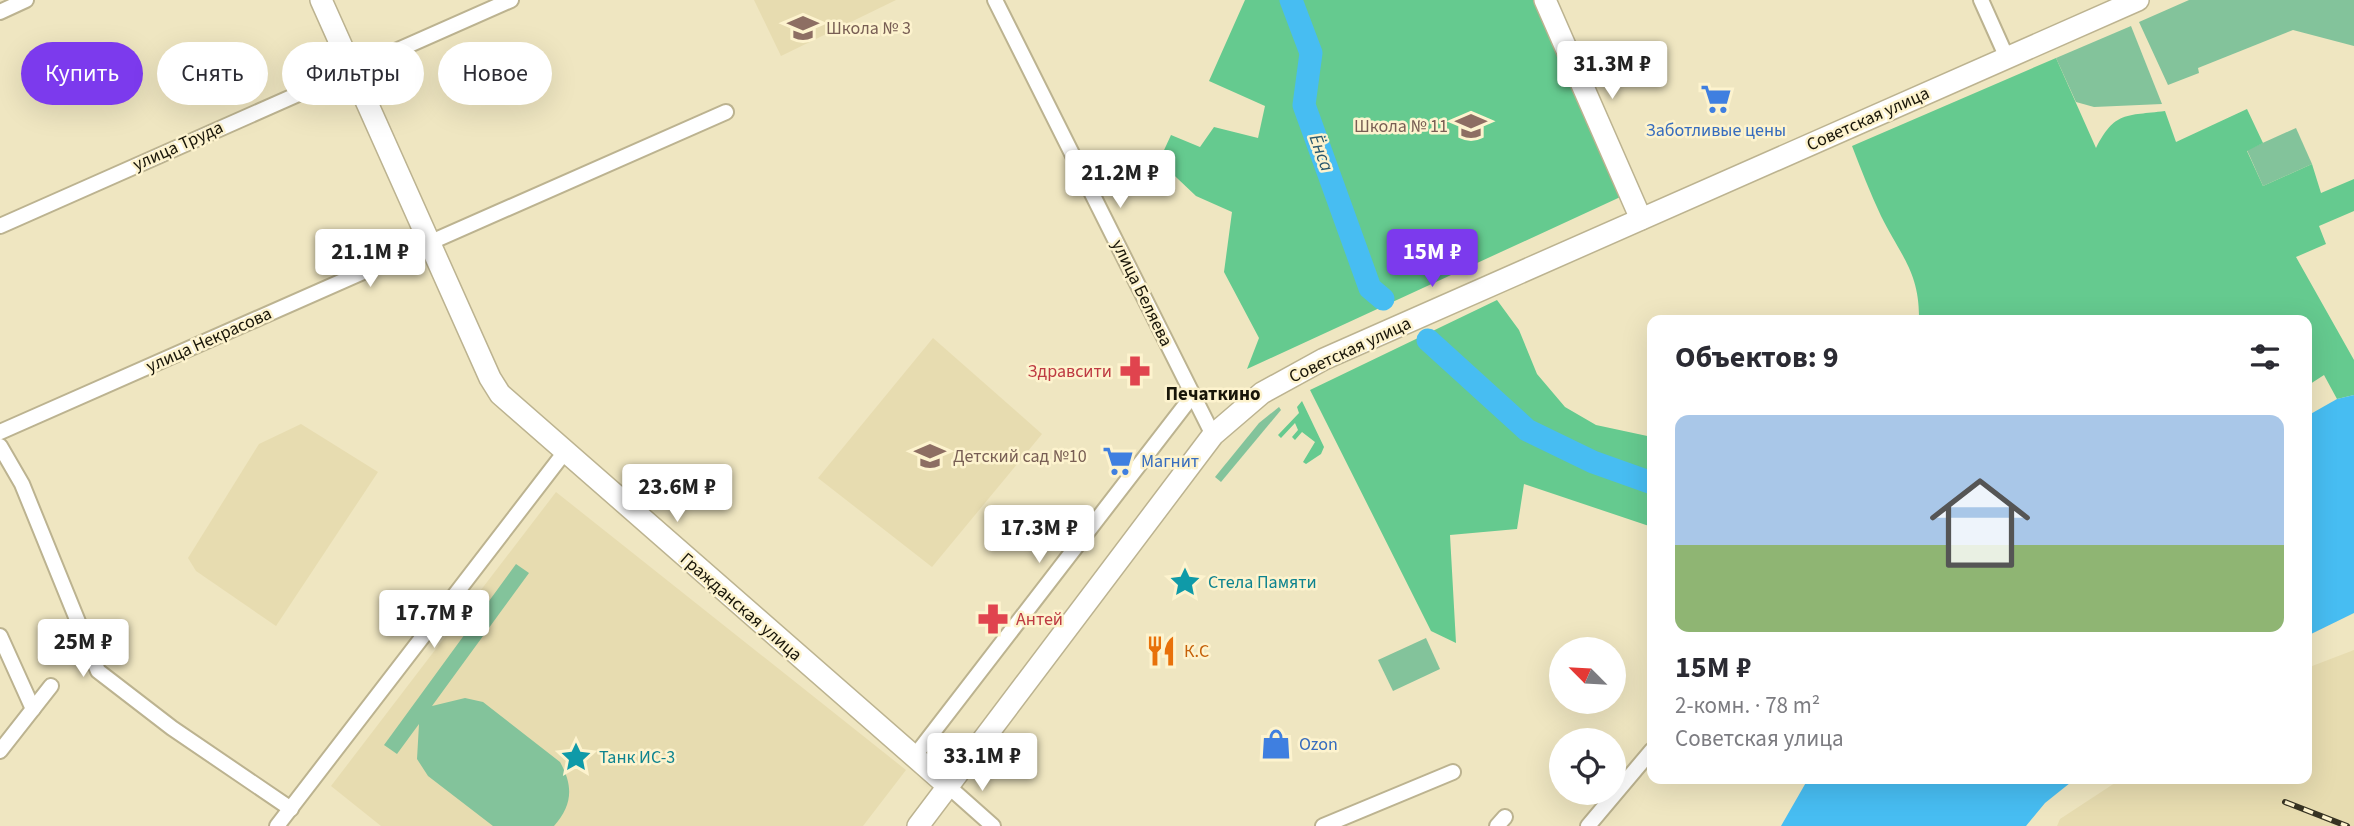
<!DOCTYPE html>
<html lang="ru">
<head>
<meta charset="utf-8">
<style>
  :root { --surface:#fff; --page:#f7f7f7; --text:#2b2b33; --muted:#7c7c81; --line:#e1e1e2; --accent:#7c3aed }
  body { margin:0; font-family:"Source Sans 3",sans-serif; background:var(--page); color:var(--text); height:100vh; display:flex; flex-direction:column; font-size:26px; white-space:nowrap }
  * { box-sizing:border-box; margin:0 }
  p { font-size:23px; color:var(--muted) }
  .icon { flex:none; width:38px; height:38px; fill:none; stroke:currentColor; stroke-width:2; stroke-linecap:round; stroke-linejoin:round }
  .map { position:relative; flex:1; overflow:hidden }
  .side { position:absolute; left:1647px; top:315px; width:665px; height:469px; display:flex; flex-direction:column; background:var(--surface); border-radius:14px; box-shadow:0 7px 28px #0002 }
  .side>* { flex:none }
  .banner { position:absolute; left:21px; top:42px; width:665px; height:63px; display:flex; gap:14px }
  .needle { width:46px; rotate:294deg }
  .tools { position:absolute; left:1549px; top:637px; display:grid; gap:14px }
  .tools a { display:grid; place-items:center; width:77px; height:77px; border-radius:50%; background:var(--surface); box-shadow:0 7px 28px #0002; font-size:35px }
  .price { position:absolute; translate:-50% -60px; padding:0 16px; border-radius:7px; background:#fff; color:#222; font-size:23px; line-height:46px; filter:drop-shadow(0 2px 4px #0008) }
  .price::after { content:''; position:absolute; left:50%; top:42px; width:21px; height:16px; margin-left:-10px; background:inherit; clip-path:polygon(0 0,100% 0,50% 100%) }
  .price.current { background:var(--accent); color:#fff }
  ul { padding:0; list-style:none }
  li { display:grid; align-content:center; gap:14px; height:371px; padding:0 28px }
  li+li { border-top:2px solid var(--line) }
  li span { display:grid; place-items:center; height:217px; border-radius:14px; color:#555 }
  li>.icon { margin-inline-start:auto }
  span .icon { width:126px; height:126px; fill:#fffc; stroke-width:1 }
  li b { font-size:30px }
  h2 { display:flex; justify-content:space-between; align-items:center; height:84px; padding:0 28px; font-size:30px }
  .chip { padding:0 24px; border-radius:32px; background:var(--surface); box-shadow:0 7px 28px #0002; font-size:24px; line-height:63px }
  .chip.current { background:var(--accent); color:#fff }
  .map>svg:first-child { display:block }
</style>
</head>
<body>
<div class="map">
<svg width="2354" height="826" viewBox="0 0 2354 826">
  <rect width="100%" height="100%" fill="#efe6c1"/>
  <g fill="#e7dcb0">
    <polygon points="754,0 896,0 781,56"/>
    <polygon points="933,338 1042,434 932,567 818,478"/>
    <polygon points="301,424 378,472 276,626 196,571 188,558 259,444"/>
    <polygon points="556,492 906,770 863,826 381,826 331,786"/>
    <polygon points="2354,650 2354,826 2057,826 2060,819 2121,779 2306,779 2307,668"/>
  </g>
  <g fill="#83c39b">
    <polygon points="2189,0 2354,0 2354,46 2293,30 2198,68 2199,73 2168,85 2139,22"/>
    <polygon points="2131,26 2162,104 2094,107 2076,102 2056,58"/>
    <polygon points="2296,128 2312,164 2263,186 2247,150"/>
    <polygon points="1279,407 1281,410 1221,482 1215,477 1259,423"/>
    <path d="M516 564 529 573 432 706 465 698 483 702 560 762C574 787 572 805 554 826H493L428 776 417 759 419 724 397 754 384 745Z"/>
    <polygon points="1426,638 1440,669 1393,691 1378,660"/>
  </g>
  <g fill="#65ca8f">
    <polygon points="1245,0 1545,0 1629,193 1247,369 1259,338 1224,272 1232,212 1196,196 1159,161 1171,135 1200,147 1214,127 1258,138 1265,106 1209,81"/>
    <path d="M2056 58 2096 148C2115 111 2126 116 2165 111L2176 142 2247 109 2263 143 2247 151 2263 186 2312 164 2321 193 2354 179V211L2319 226 2326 244 2296 257 2354 360V395L2337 399 2324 375 2307 386 2306 320H1919C1920 273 1901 256 1881 216 1870 193 1861 169 1852 146Z"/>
    <polygon points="1497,300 1519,330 1537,374 1565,407 1596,425 1652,437 1652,527 1524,484 1517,529 1450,535 1456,643 1431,631 1310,390"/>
    <polygon points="1302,401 1324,447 1321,454 1306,464 1303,462 1315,442 1302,432 1295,440 1292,437 1298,430 1295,423 1281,438 1278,435 1299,413 1297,407"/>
  </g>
  <g fill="#47bdf2">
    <polygon points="2354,395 2354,613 2307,636 2307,416 2337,399"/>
    <polygon points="1808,779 2075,779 2045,803 2026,826 1781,826"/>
  </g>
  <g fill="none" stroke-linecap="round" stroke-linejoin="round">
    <g stroke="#47bdf2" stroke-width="23">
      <polyline points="1291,0 1311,53 1304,105 1370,288 1383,299"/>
      <polyline points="1428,340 1527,430 1593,462 1652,483"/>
    </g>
    <g stroke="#bcb390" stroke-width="18">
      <g id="street">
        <polyline points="995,0 1213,435"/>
        <polyline points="1981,0 2007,58"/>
        <polyline points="0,12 26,0"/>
        <polyline points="0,226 511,0"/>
        <polyline points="0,432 726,112"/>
        <polyline points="0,446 22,484 98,671 172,728 291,809"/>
        <polyline points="0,636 33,709"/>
        <polyline points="0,751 51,686"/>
        <polyline points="914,757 1193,395"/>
        <polyline points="948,786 993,826"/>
        <polyline points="277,826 564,453"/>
        <polyline points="1323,826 1453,772"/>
        <polyline points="1497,826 1505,817"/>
        <polyline points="1588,826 1652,750"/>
      </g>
    </g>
    <g stroke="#bcb390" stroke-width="24">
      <g id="secondary">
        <polyline points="321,0 490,378 500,394 948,786"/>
        <polyline points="1545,0 1641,219"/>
        <polyline points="918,826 1213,435 1262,393 1324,359 2138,0"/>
      </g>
    </g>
    <use href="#street" stroke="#fff" stroke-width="14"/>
    <use href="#secondary" stroke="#fff" stroke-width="21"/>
    <g stroke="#373323" stroke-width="6">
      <polyline id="rail" points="2285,802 2347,826"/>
    </g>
    <use href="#rail" stroke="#fdf3ce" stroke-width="3.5" stroke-dasharray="10" stroke-linecap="butt"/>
  </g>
  <defs>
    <g id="school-bare" transform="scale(2.415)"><path d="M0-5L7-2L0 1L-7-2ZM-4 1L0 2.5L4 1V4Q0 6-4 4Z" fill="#8d6e63" stroke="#fdf3ce" stroke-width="2.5" paint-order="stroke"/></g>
    <g id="supermarket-bare" transform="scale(2.415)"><path d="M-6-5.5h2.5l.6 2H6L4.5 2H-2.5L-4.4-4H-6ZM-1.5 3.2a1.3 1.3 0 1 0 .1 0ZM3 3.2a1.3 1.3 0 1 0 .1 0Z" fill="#3f7fe0" stroke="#fdf3ce" stroke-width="2.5" paint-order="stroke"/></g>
    <g id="pharmacy-bare" transform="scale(2.415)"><path d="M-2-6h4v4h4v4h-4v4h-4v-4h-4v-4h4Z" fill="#e0444e" stroke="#fdf3ce" stroke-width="2.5" paint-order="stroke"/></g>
    <g id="sight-bare" transform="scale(2.415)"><path d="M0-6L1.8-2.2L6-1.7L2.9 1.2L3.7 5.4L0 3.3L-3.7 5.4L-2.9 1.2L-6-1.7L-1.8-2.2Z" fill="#0f9aa8" stroke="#fdf3ce" stroke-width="2.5" paint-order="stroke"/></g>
    <g id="restaurant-bare" transform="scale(2.415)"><path d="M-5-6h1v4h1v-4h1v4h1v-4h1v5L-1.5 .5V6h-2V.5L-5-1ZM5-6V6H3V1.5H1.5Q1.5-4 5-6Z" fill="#e8710a" stroke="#fdf3ce" stroke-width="2.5" paint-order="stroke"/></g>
    <g id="shop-bare" transform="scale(2.415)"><path d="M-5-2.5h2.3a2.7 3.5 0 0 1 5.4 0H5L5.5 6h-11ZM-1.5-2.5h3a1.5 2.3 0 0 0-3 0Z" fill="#3f7fe0" stroke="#fdf3ce" stroke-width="2.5" paint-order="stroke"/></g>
  </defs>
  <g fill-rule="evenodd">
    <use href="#school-bare" x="803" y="28"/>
    <use href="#supermarket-bare" x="1716" y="99"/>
    <use href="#school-bare" x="1471" y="126"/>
    <use href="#pharmacy-bare" x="1135" y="371"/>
    <use href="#school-bare" x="930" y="456"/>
    <use href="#supermarket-bare" x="1118" y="461"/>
    <use href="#sight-bare" x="1185" y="582"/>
    <use href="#pharmacy-bare" x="993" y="619"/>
    <use href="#restaurant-bare" x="1161" y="651"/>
    <use href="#shop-bare" x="1276" y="744"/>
    <use href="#sight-bare" x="576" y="757"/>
  </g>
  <g text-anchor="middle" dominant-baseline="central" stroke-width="5" stroke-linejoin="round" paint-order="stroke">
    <g font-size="18" fill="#785e54" stroke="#fdf3ce" text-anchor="start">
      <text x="826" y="28">Школа № 3</text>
      <text x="1448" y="126" text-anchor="end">Школа № 11</text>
      <text x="953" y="456">Детский сад №10</text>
    </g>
    <g font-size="18" fill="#191609" stroke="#fdf3ce">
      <text transform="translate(1868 119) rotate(-24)">Советская улица</text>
      <text transform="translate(178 146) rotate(-24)">улица Труда</text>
      <text transform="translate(1142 293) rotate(64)">улица Беляева</text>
      <text transform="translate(209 340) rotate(-24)">улица Некрасова</text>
      <text transform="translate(1350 350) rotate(-25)">Советская улица</text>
      <text transform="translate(741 607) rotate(41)">Гражданская улица</text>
    </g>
    <g font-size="18" fill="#366cbe" stroke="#fdf3ce" text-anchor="start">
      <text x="1716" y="130" text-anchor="middle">Заботливые цены</text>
      <text x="1141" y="461">Магнит</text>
      <text x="1299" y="744">Ozon</text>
    </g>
    <g font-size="18" fill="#be3a42" stroke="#fdf3ce" text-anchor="end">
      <text x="1112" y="371">Здравсити</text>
      <text x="1016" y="619" text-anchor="start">Антей</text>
    </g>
    <g font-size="18" fill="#0d838f" stroke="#fdf3ce" text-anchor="start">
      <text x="1208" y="582">Стела Памяти</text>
      <text x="599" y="757">Танк ИС-3</text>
    </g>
    <g font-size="18" fill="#c56008" stroke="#fdf3ce" text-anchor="start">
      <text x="1184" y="651">К.С</text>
    </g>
    <g font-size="19" font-style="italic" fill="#29586e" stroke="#fdf3ce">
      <text transform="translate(1321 153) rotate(70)">Ёнса</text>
    </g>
    <g font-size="19" font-weight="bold" fill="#191609" stroke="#fdf3ce">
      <text x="1213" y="394">Печаткино</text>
    </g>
  </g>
</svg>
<div class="tools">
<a><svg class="needle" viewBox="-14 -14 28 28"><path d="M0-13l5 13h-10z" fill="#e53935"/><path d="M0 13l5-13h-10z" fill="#7c7c81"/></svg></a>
<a><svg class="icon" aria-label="locate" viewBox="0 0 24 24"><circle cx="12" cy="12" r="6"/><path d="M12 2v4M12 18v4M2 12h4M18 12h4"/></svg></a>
</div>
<b class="price" style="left:1612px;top:101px">31.3M ₽</b>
<b class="price" style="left:1120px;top:210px">21.2M ₽</b>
<b class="price" style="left:370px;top:289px">21.1M ₽</b>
<b class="price current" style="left:1432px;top:289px">15M ₽</b>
<b class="price" style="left:677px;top:524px">23.6M ₽</b>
<b class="price" style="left:1039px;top:565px">17.3M ₽</b>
<b class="price" style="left:434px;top:650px">17.7M ₽</b>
<b class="price" style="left:83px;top:679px">25M ₽</b>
<b class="price" style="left:982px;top:793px">33.1M ₽</b>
<div class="banner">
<a class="chip current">Купить</a>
<a class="chip">Снять</a>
<a class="chip">Фильтры</a>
<a class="chip">Новое</a>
</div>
<section class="side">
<h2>Объектов: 9<svg class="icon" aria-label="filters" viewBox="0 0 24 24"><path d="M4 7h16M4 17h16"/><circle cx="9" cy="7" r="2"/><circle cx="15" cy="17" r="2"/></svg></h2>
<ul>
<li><span style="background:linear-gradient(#a9c7e8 60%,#8fb573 0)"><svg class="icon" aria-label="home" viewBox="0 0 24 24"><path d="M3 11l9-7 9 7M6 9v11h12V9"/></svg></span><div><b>15M ₽</b><p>2-комн. · 78 m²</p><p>Советская улица</p></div></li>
</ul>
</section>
</div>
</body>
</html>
